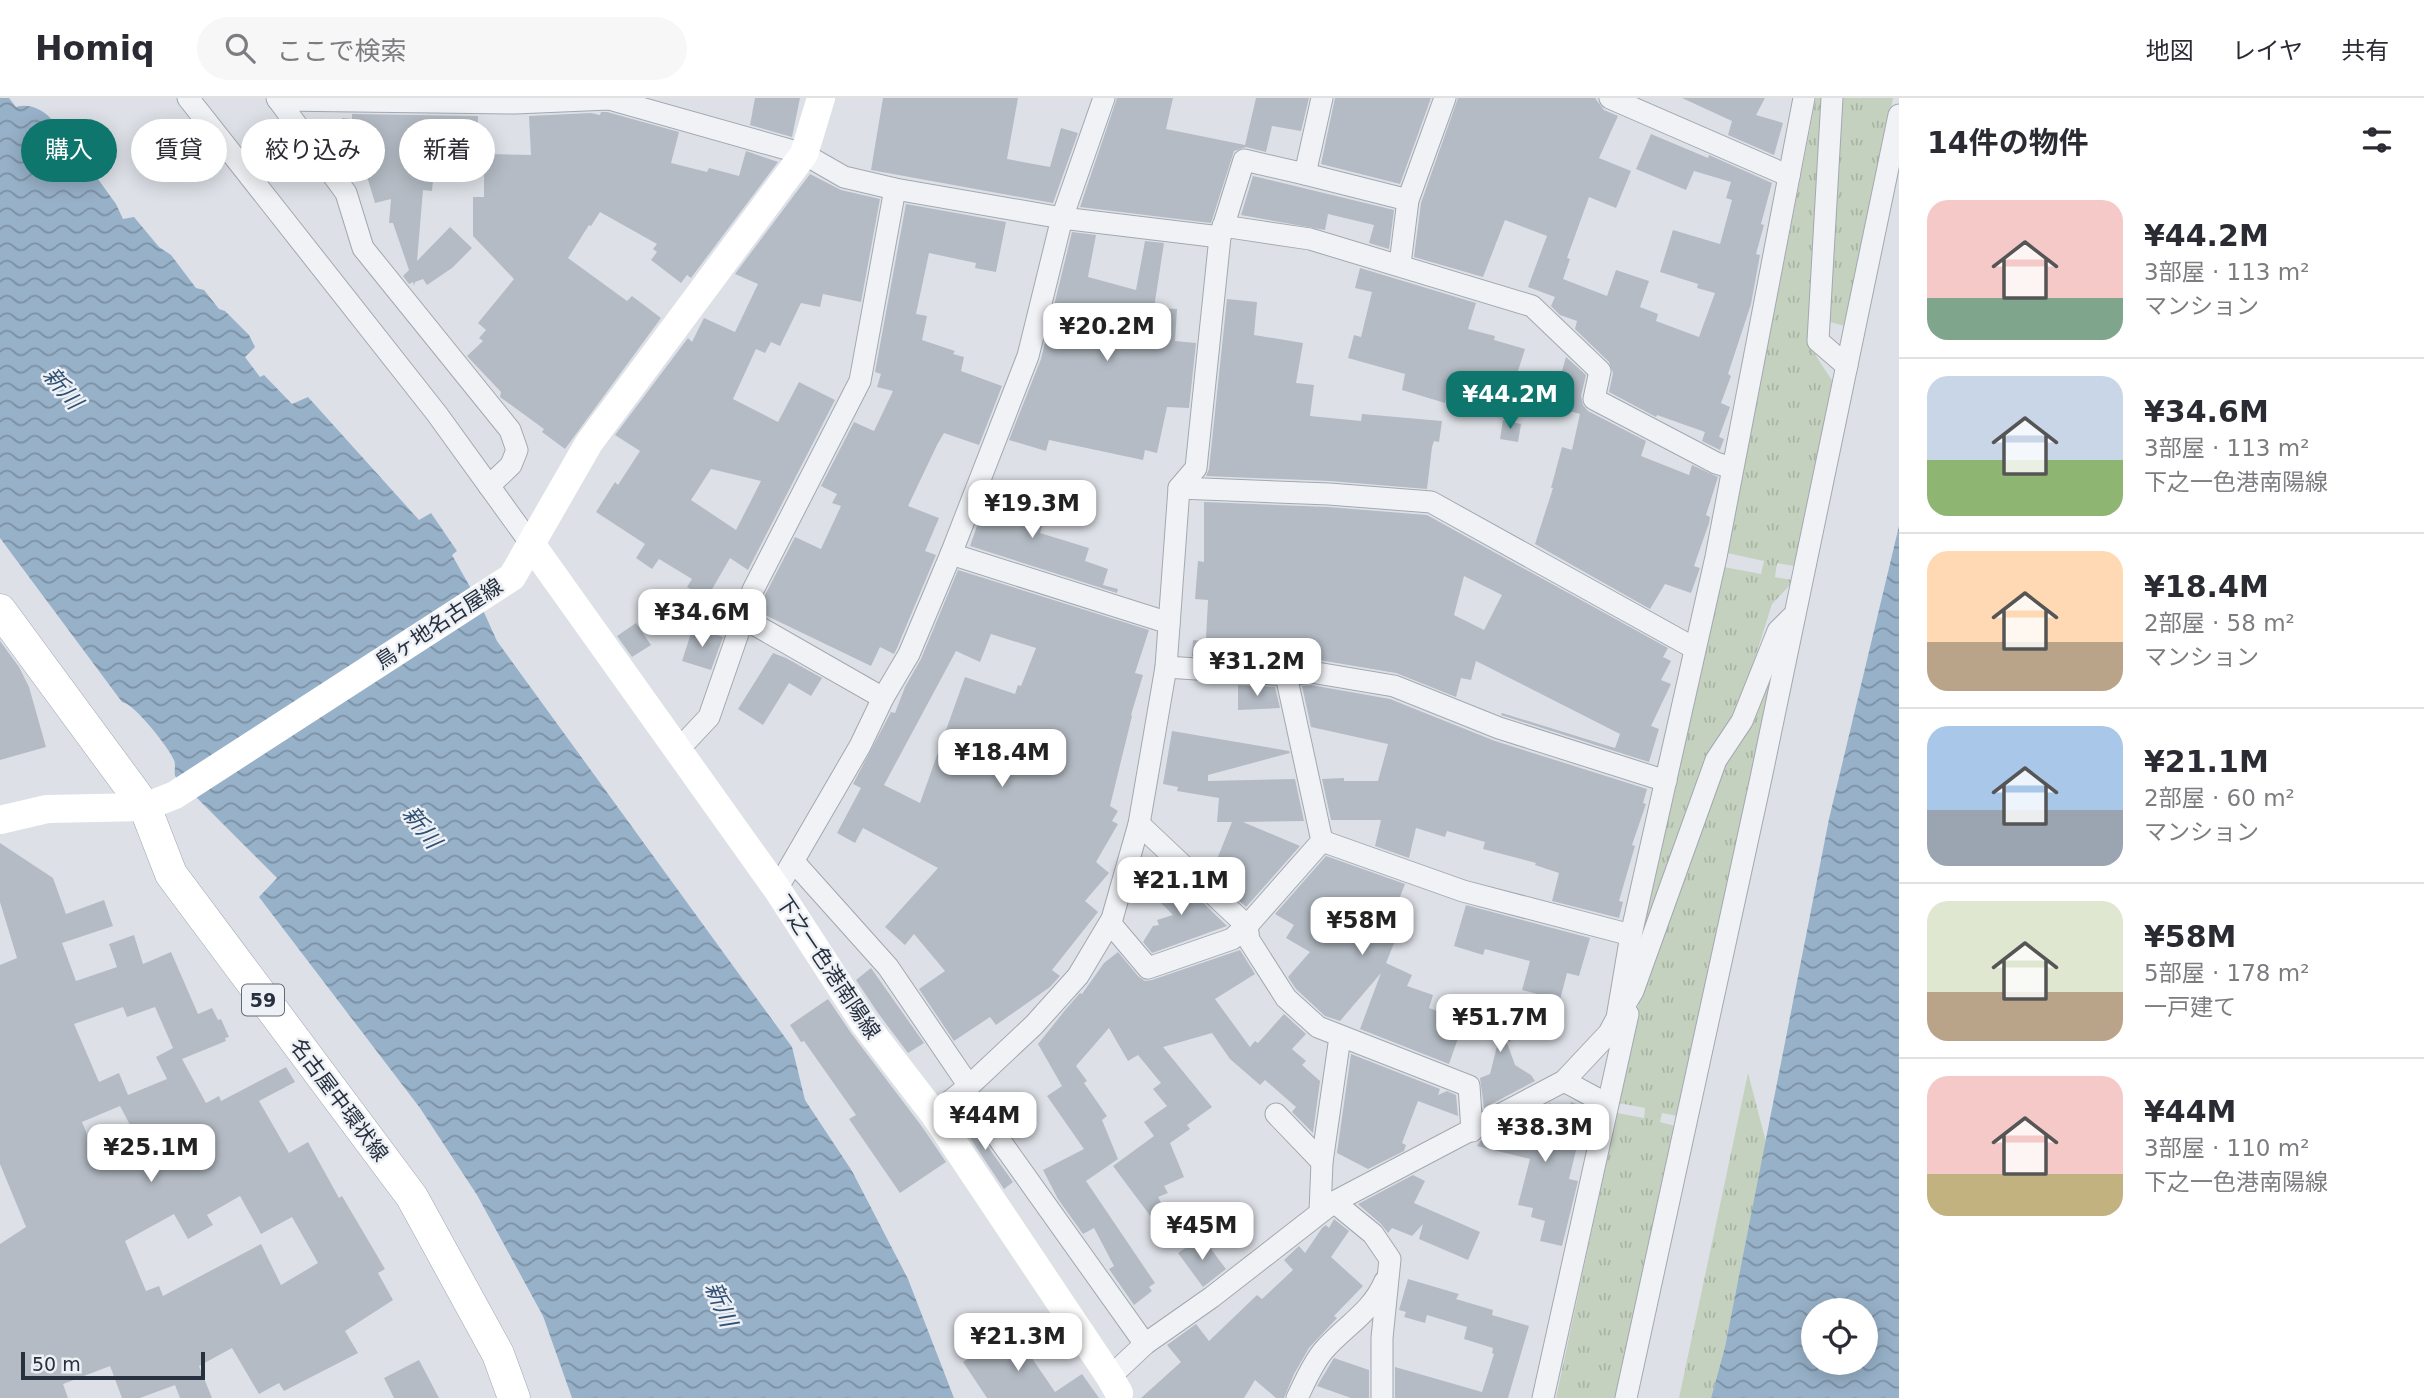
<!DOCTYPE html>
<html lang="ja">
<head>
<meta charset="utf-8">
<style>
  :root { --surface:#fff; --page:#f7f7f7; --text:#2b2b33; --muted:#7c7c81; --line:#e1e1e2; --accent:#0f766e }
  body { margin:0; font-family:"DejaVu Sans","Noto Sans JP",sans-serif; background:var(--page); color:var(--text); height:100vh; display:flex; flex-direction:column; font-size:26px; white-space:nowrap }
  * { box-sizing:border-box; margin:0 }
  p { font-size:23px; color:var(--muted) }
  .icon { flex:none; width:38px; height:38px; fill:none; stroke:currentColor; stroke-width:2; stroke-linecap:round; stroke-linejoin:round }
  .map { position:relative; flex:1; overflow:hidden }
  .sheet { display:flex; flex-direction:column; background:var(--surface); width:525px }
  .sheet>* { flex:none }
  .top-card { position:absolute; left:21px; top:21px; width:665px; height:63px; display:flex; gap:14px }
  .buttons { position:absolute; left:1801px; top:1200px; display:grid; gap:14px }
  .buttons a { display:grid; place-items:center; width:77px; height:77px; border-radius:50%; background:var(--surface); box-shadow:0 4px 18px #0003; font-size:35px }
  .scale { position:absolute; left:21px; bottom:18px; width:184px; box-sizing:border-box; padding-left:7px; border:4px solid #27303e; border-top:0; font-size:19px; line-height:24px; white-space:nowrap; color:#27303e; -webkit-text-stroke:5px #edf0f5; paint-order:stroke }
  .price { position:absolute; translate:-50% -60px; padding:0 16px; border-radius:14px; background:#fff; color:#222; font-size:23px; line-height:46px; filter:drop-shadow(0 2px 4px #0008) }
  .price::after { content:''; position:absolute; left:50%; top:42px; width:21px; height:16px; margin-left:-10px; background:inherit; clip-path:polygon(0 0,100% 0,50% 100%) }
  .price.current { background:var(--accent); color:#fff }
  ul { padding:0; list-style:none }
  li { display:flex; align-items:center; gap:21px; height:175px; padding:0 28px }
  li+li { border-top:2px solid var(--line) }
  li span { display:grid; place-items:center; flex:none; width:196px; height:140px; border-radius:21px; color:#555 }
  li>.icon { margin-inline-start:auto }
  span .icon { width:84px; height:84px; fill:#fffc; stroke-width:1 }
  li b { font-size:30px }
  h2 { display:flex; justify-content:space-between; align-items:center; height:84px; padding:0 28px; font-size:30px }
  .chip { padding:0 24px; border-radius:32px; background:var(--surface); box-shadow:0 4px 18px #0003; font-size:24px; line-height:63px }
  .chip.current { background:var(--accent); color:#fff }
  header { display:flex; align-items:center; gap:42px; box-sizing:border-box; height:98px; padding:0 35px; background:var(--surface); border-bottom:2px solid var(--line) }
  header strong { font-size:33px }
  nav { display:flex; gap:38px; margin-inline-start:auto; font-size:24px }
  .search { width:490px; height:63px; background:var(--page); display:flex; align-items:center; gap:18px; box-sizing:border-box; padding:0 24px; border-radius:38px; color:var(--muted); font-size:26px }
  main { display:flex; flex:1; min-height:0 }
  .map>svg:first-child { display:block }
</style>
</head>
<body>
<header>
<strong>Homiq</strong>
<div class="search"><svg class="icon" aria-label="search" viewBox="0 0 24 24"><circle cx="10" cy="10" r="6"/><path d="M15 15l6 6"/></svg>ここで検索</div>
<nav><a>地図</a><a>レイヤ</a><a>共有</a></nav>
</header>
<main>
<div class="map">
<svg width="1899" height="1300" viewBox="0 0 1899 1300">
  <defs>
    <pattern id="grass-tufts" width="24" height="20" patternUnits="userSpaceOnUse" patternTransform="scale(1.75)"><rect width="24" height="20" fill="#c4d1be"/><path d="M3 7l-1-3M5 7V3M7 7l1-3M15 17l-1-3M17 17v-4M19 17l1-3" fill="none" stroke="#a8b4a4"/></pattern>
    <pattern id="water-waves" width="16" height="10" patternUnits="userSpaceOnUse" patternTransform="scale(1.75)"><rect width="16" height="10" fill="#97b1c8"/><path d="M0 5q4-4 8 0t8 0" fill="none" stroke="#7b90a4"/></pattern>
  </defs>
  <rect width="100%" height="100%" fill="#dde1e7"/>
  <g fill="url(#grass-tufts)">
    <polygon points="1816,0 1824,0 1812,206 1807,244 1835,287 1794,468 1777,465 1775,479 1792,482 1791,486 1772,506 1736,620 1638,853 1724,469 1761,476 1764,463 1727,455"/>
    <polygon points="1840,0 1893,0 1849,229 1826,223"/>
    <polygon points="1779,551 1678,1018 1662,1015 1660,1024 1675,1028 1616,1300 1556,1300 1617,1015 1644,1020 1645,1010 1619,1005 1641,894 1722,665"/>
    <polygon points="1748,975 1766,1044 1725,1249 1711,1300 1679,1300"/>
  </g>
  <g fill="url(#water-waves)" fill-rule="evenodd">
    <path d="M0 0H9L16 9C30 5 44 12 53 23L52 35 70 59 95 77 116 106 123 121 134 119 159 149 171 157 196 190 204 192 219 211 225 213 249 237 255 249 245 259 260 279 264 277 292 306 308 299 419 422 431 415 457 453 452 457 482 510 497 543 792 949 805 1002 852 1073 908 1181 954 1300H572L543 1218 477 1097 420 1010 259 799 277 780 175 678C174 673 176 667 174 662 169 650 134 605 122 604L0 440Z"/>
    <path d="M1899 428V1300H1711L1725 1249 1829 721ZM1813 1213H1866V1265H1813Z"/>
  </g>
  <g fill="#b4bbc4" fill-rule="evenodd">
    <polygon points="755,0 800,0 792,39 750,27"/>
    <polygon points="883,0 1018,0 1007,61 1050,69 1061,30 1078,35 1053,105 871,72"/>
    <polygon points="1117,0 1173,0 1166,31 1245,47 1256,0 1309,0 1301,33 1272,28 1266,54 1246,49 1234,53 1211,125 1080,109"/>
    <polygon points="1335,0 1431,0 1400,86 1321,66"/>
    <polygon points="1458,0 1595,0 1604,12 1618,18 1599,60 1631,73 1616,110 1589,99 1567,160 1570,161 1563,181 1607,198 1616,172 1649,183 1640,209 1658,216 1656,223 1699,239 1715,195 1697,190 1698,186 1660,174 1673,132 1720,146 1732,102 1726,100 1731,84 1694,73 1686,92 1636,71 1651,36 1708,60 1709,57 1772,85 1761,126 1764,127 1756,156 1760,157 1751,206 1728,276 1731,278 1721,305 1730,309 1719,339 1724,341 1720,352 1702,343 1705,334 1657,317 1656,319 1609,294 1613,275 1609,264 1575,231 1577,223 1560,217 1551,208 1555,199 1528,189 1547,138 1505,122 1483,179 1414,159 1421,105"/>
    <polygon points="1682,0 1765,0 1756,17 1783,25 1774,57 1728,37 1732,23"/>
    <polygon points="601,14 607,14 679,34 671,65 707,74 709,70 739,78 746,53 778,64 691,180 687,177 681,185 651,162 657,154 653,151 657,146 600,114 591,128 589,127 568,160 627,203 632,198 661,220 565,351 542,334 544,331 500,299 501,294 467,258 483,243 479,240 486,232 478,225 514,181 473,138 473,99 484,99 484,56 531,57 529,18 591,15 600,17"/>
    <polygon points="352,16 478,18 477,57 441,56 440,72 434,72 432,93 423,92 417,163 450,129 472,150 452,170 427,187 423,181 415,184 414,188 413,184 409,186 403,178 409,172 393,125 389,125 391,101 375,105 366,75 360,77 356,63 346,63 346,40 342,39 342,20 352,21"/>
    <path d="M810 76 841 92 880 101 861 204 823 196 820 209 801 205 780 248 771 244 765 255 756 251 733 301 778 324 799 284 835 302 748 472 730 460 707 500 687 489 692 481 659 461 652 471 636 460 645 446 596 414 615 384 618 387 640 353 615 337 688 240 692 244 704 220 735 234 758 186 735 176ZM711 371 761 383 736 432 691 402Z"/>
    <polygon points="1253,78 1394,112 1389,151 1369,145 1374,127 1328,116 1325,132 1241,117"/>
    <polygon points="906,106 1006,124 996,174 975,170 976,165 929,155 916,216 927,218 922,242 955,253 953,256 964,259 961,273 1002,288 979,347 944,335 937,347 908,408 939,420 925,453 936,457 897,550 894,556 880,549 871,568 759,514 765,497 795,439 821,451 841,408 832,405 837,396 821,388 854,324 874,333 893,293 877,289 881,276 875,274"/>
    <polygon points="1072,134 1096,137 1088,179 1136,192 1145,143 1164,145 1154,210 1177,211 1175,243 1196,245 1189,310 1167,309 1157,355 1145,352 1143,362 1049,342 1046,353 1009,342 1041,261"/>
    <polygon points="1360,170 1476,205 1468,231 1495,238 1494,242 1525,251 1508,304 1449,287 1445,305 1402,292 1405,276 1348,260 1354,237 1361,239 1372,194 1355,190"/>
    <polygon points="1227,201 1257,204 1254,237 1303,245 1296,285 1314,287 1310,318 1361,323 1362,316 1442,323 1439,344 1434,343 1432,349 1427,391 1330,383 1206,378 1209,371"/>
    <polygon points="1566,259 1586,277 1581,298 1583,307 1588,313 1646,343 1641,358 1689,377 1692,367 1718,379 1706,417 1710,419 1709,425 1694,468 1700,470 1691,495 1665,486 1650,511 1535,446 1553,390 1551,390 1562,349 1572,352 1580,316 1552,308"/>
    <polygon points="1503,322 1521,326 1518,344 1500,341"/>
    <polygon points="990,391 1048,411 1040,435 1089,450 1085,463 1108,471 1103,487 1118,491 1117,495 970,448"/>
    <path d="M1204 404 1328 409 1427 417 1668 550 1663 559 1671 563 1661 582 1671 586 1651 628 1659 631 1649 664 1501 617 1502 615 1615 650 1620 636 1476 563 1471 582 1461 580 1456 599 1396 575 1313 561 1286 564 1192 558 1193 542 1204 543 1206 540 1208 502 1195 501 1198 463 1204 464ZM1464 478 1502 497 1484 532 1454 517Z"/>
    <path d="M958 472 1149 532 1135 575 1143 577 1131 617 1132 618 1110 708 1118 713 1112 723 1118 726 1096 764 1109 775 1085 803 1098 814 1052 872 1060 878 1050 889 996 927 990 919 954 943 919 891 945 873 914 836 905 847 885 829 938 770 863 730 855 745 837 735 861 690 853 686 891 614 895 615 905 589 921 561ZM991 536 1036 550 1021 588 1018 587 1015 596 965 579 920 705 884 687 956 553 980 564Z"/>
    <polygon points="636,525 651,547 632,559 617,538"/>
    <polygon points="693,529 723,539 711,572 682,563"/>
    <polygon points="0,543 19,569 29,589 46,649 0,662"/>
    <polygon points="773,555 786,560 822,580 811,598 789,585 763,627 738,611"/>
    <polygon points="1238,587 1275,589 1280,610 1238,612"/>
    <polygon points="1311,587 1390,601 1495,643 1647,691 1643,705 1646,706 1632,747 1635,748 1619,803 1623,804 1619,820 1552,803 1559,775 1535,767 1536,765 1483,751 1485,744 1447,733 1445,739 1416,730 1409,760 1375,748 1381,722 1331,722 1322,681 1344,680 1344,683 1378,683 1388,646 1311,629 1302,588"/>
    <polygon points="1172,633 1289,653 1290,655 1208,677 1208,683 1295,681 1304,723 1243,724 1300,748 1246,809 1211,776 1232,724 1217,724 1219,700 1177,693 1178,689 1163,686"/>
    <path d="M0 745 53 780 66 816 104 802 113 828 62 845 76 883 117 869 109 846 134 837 143 866 171 854 198 916 212 910 218 922 221 921 229 939 225 940 226 943 182 961 206 1005 219 998 221 1003 286 969 295 984 259 1003 289 1055 308 1044 339 1100 342 1098 385 1171 378 1175 393 1202 345 1233 358 1255 284 1293 279 1285 259 1296 232 1250 199 1268 212 1300H180L175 1287 140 1300H122L110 1268 63 1286 68 1300H0V1146L26 1129 0 1066V867L17 860 0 804ZM123 909 127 919 155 909 173 950 156 959 167 981 128 997 119 975 99 984 74 926ZM120 1008 138 1042 98 1063 82 1024ZM240 1098 261 1136 292 1119 318 1165 281 1187 261 1146 163 1198 159 1188 146 1193 125 1143 174 1116 188 1141 213 1127 207 1117Z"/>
    <polygon points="1326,758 1405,786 1396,809 1407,813 1386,865 1412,877 1407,888 1433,897 1429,910 1464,923 1449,966 1360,931 1381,875 1340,923 1325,918 1296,891 1288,879 1310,854 1286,840 1294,827 1275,816"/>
    <polygon points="1170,773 1227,828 1152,855 1143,844 1153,828 1159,827 1157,822 1173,817 1161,805 1166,800 1160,794 1160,787"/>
    <polygon points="1466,807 1590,840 1579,878 1567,875 1560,902 1522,892 1530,863 1485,851 1483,857 1454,848"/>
    <polygon points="1240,852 1255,876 1215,901 1250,949 1255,943 1258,945 1284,916 1306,936 1292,951 1306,963 1302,967 1320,983 1313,1035 1292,1014 1296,1009 1265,982 1260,987 1230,961 1212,935 1163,949 1212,1009 1187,1027 1190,1031 1170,1045 1184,1079 1164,1088 1168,1095 1158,1099 1176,1134 1166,1139 1113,1068 1154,1038 1144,1024 1167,1008 1153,991 1161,985 1138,957 1128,963 1109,930 1076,968 1087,983 1084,985 1107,1018 1102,1022 1118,1061 1086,1083 1155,1185 1149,1189 1152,1193 1134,1207 1109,1171 1114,1168 1094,1130 1083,1136 1058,1101 1043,1072 1084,1051 1047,998 1062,988 1038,946 1066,911 1080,895 1082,896 1104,865 1118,854 1138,878 1145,883 1152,882"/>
    <polygon points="871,870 924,945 908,955 878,915 856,882"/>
    <polygon points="828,901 851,935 920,1026 946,1064 900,1095 849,1021 856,1017 804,943 801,944 790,927"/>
    <polygon points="1480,904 1518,914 1510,944 1506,942 1515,967 1531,977 1535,983 1484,1010 1480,980 1490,976 1499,940 1473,933"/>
    <polygon points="1351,956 1440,991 1438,997 1447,993 1456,997 1458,1018 1418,1003 1402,1045 1406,1047 1404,1053 1368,1071 1337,1055"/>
    <polygon points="1571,1004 1590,1012 1575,1044 1577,1048 1569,1081 1578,1083 1562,1148 1540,1143 1545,1123 1531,1119 1533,1110 1518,1107 1530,1061 1477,1048 1482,1041 1550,1005 1565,1029"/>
    <polygon points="963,1014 1013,1084 1004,1091 956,1019"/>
    <polygon points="1413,1077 1425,1083 1414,1105 1480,1134 1468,1162 1419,1141 1423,1126 1412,1138 1392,1130 1388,1135 1381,1126 1358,1106"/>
    <polygon points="1334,1121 1349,1133 1331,1159 1363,1188 1334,1218 1337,1220 1309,1250 1294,1276 1284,1300 1276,1300 1255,1282 1244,1300 1141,1300 1181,1264 1167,1247 1196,1226 1209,1243 1257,1197 1262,1201 1293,1172 1284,1162 1299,1148 1305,1155 1322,1130 1326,1127 1329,1130"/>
    <polygon points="1202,1139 1226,1171 1203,1189 1178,1155"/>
    <polygon points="1408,1181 1459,1196 1456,1201 1493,1212 1492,1217 1529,1228 1508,1300 1395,1300 1395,1269 1482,1294 1494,1256 1492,1255 1493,1250 1464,1241 1467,1229 1427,1217 1425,1225 1404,1219 1406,1214 1399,1212"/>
    <polygon points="1012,1231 1055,1294 1082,1276 1099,1300 987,1300 963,1264"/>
    <polygon points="1334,1260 1369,1272 1369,1300 1351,1300 1317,1288"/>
    <polygon points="419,1262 439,1300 394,1300 384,1280"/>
  </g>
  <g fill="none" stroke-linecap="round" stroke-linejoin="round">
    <g stroke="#a3a8b1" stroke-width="23">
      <g id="street">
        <polyline points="188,0 437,316 531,446"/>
        <polyline points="277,0 346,95 363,150 510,332 517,352 511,367 489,388"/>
        <polyline points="1610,0 1789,78"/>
        <polyline points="1832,0 1818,243 1847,268"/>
        <polyline points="278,2 515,5 609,1 804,56 844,79 895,91 1062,120 1220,139"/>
        <polyline points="1305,76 1408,102"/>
        <polyline points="1223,128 1310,141 1532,208 1600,273 1594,301 1716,365 1732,370"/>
        <polyline points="1400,166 1408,102 1445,0"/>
        <polyline points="1179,390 1329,396 1431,404 1694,550"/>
        <polyline points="951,456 1169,525"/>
        <polyline points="743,520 883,600"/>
        <polyline points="1166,569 1286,577 1311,574 1394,588 1499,630 1666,683"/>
        <polyline points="678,652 709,619 753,492 860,283 895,91"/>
        <polyline points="1139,726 1247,828 1249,842 1286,900 1318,929 1469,988 1472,1033"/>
        <polyline points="1322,743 1463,793 1631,837"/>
        <polyline points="794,764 888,869 969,988"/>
        <polyline points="777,791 860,648 883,600 909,556 951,456 1028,258 1062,120 1104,0"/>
        <polyline points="1110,825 1148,870 1232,841 1247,828 1322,743 1286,577"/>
        <polyline points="1627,903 1633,893 1716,662 1742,623 1778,533 1791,520"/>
        <polyline points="1564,983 1607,1006"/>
        <polyline points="964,992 1145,1246"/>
        <polyline points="934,1016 969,988 1034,927 1078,878 1112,821 1139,726 1166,569 1179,390 1196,370 1220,139 1244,62 1305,76 1322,0"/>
        <polyline points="1276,1016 1322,1064"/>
        <polyline points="1334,1104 1373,1136 1390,1161 1382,1240 1382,1300"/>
        <polyline points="1320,1114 1322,1064 1340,939"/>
        <polyline points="1110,1279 1145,1246 1212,1199 1334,1104 1564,983 1609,935 1617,920 1631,837 1716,459 1804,0"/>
        <path d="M1297 1300C1305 1284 1312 1266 1324 1252 1345 1228 1372 1214 1385 1183"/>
        <polyline points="1543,1300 1628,916"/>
        <polyline points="1626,1300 1761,680 1899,17"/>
      </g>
    </g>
    <g stroke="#9ca6b3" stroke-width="33">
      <polyline id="primary" points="0,512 145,709 171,776 412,1099 498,1256 514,1300"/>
    </g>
    <use href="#street" stroke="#f0f2f6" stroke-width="21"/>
    <g stroke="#fff" stroke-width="28">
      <polyline points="531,446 777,791 864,925 934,1016 1110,1279 1119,1295"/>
      <polyline points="0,722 47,711 145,709 175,697 512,479 589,345 804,56 821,0"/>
    </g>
    <use href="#primary" stroke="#fff" stroke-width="32"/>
  </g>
  <g text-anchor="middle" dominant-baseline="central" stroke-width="5" stroke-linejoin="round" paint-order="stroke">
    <rect fill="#edf0f5" stroke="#626a75" stroke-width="2" x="242" y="886.5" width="42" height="31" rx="5"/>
    <g font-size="19" font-weight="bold" fill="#27303e">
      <text x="263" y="902">59</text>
    </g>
    <g font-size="21" fill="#27303e" stroke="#edf0f5">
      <text transform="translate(439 526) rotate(-33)">鳥ヶ地名古屋線</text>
      <text transform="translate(828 869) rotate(56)">下之一色港南陽線</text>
      <text transform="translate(339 1002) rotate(53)">名古屋中環状線</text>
    </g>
    <g font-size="23" font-style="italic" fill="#305072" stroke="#edf0f5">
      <text transform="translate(63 290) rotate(50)">新川</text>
      <text transform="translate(422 729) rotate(52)">新川</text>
      <text transform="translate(721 1206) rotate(67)">新川</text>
    </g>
  </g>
</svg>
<div class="buttons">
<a><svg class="icon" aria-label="locate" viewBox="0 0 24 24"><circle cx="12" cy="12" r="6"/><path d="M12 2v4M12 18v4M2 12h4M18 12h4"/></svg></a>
</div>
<div class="scale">50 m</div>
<b class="price" style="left:1107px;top:265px">¥20.2M</b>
<b class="price current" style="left:1510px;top:333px">¥44.2M</b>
<b class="price" style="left:1032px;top:442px">¥19.3M</b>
<b class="price" style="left:702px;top:551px">¥34.6M</b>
<b class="price" style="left:1257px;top:600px">¥31.2M</b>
<b class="price" style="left:1002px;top:691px">¥18.4M</b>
<b class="price" style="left:1181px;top:819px">¥21.1M</b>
<b class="price" style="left:1362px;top:859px">¥58M</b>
<b class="price" style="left:1500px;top:956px">¥51.7M</b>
<b class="price" style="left:985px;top:1054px">¥44M</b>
<b class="price" style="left:1545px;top:1066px">¥38.3M</b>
<b class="price" style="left:151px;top:1086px">¥25.1M</b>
<b class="price" style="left:1202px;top:1164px">¥45M</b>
<b class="price" style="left:1018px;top:1275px">¥21.3M</b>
<div class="top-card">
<a class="chip current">購入</a>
<a class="chip">賃貸</a>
<a class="chip">絞り込み</a>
<a class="chip">新着</a>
</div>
</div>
<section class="sheet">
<h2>14件の物件<svg class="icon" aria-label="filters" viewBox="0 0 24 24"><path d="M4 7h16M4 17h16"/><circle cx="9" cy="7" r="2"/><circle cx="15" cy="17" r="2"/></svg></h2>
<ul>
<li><span style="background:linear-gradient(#f6c9c9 70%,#7fa58c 0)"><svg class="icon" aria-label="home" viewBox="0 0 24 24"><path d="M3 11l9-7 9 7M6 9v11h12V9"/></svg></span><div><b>¥44.2M</b><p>3部屋 · 113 m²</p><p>マンション</p></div></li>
<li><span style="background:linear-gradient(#c9d6e8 60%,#8fb573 0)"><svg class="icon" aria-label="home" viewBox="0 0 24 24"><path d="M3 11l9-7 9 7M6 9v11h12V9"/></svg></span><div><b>¥34.6M</b><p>3部屋 · 113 m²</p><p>下之一色港南陽線</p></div></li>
<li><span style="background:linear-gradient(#ffd9b3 65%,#b9a48a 0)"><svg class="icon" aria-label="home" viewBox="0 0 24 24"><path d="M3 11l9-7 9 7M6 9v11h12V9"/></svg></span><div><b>¥18.4M</b><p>2部屋 · 58 m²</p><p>マンション</p></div></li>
<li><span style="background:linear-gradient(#a9c7e8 60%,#9aa5b1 0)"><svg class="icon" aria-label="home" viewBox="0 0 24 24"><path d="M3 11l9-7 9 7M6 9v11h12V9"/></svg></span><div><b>¥21.1M</b><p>2部屋 · 60 m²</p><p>マンション</p></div></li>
<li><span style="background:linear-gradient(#dfe7d0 65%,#b9a48a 0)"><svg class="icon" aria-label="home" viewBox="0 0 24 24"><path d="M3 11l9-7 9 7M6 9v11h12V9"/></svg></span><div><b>¥58M</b><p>5部屋 · 178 m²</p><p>一戸建て</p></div></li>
<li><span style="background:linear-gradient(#f6c9c9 70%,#c2b280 0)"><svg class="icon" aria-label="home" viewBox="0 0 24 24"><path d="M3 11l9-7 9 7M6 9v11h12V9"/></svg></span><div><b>¥44M</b><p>3部屋 · 110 m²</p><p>下之一色港南陽線</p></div></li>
</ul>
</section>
</main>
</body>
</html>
